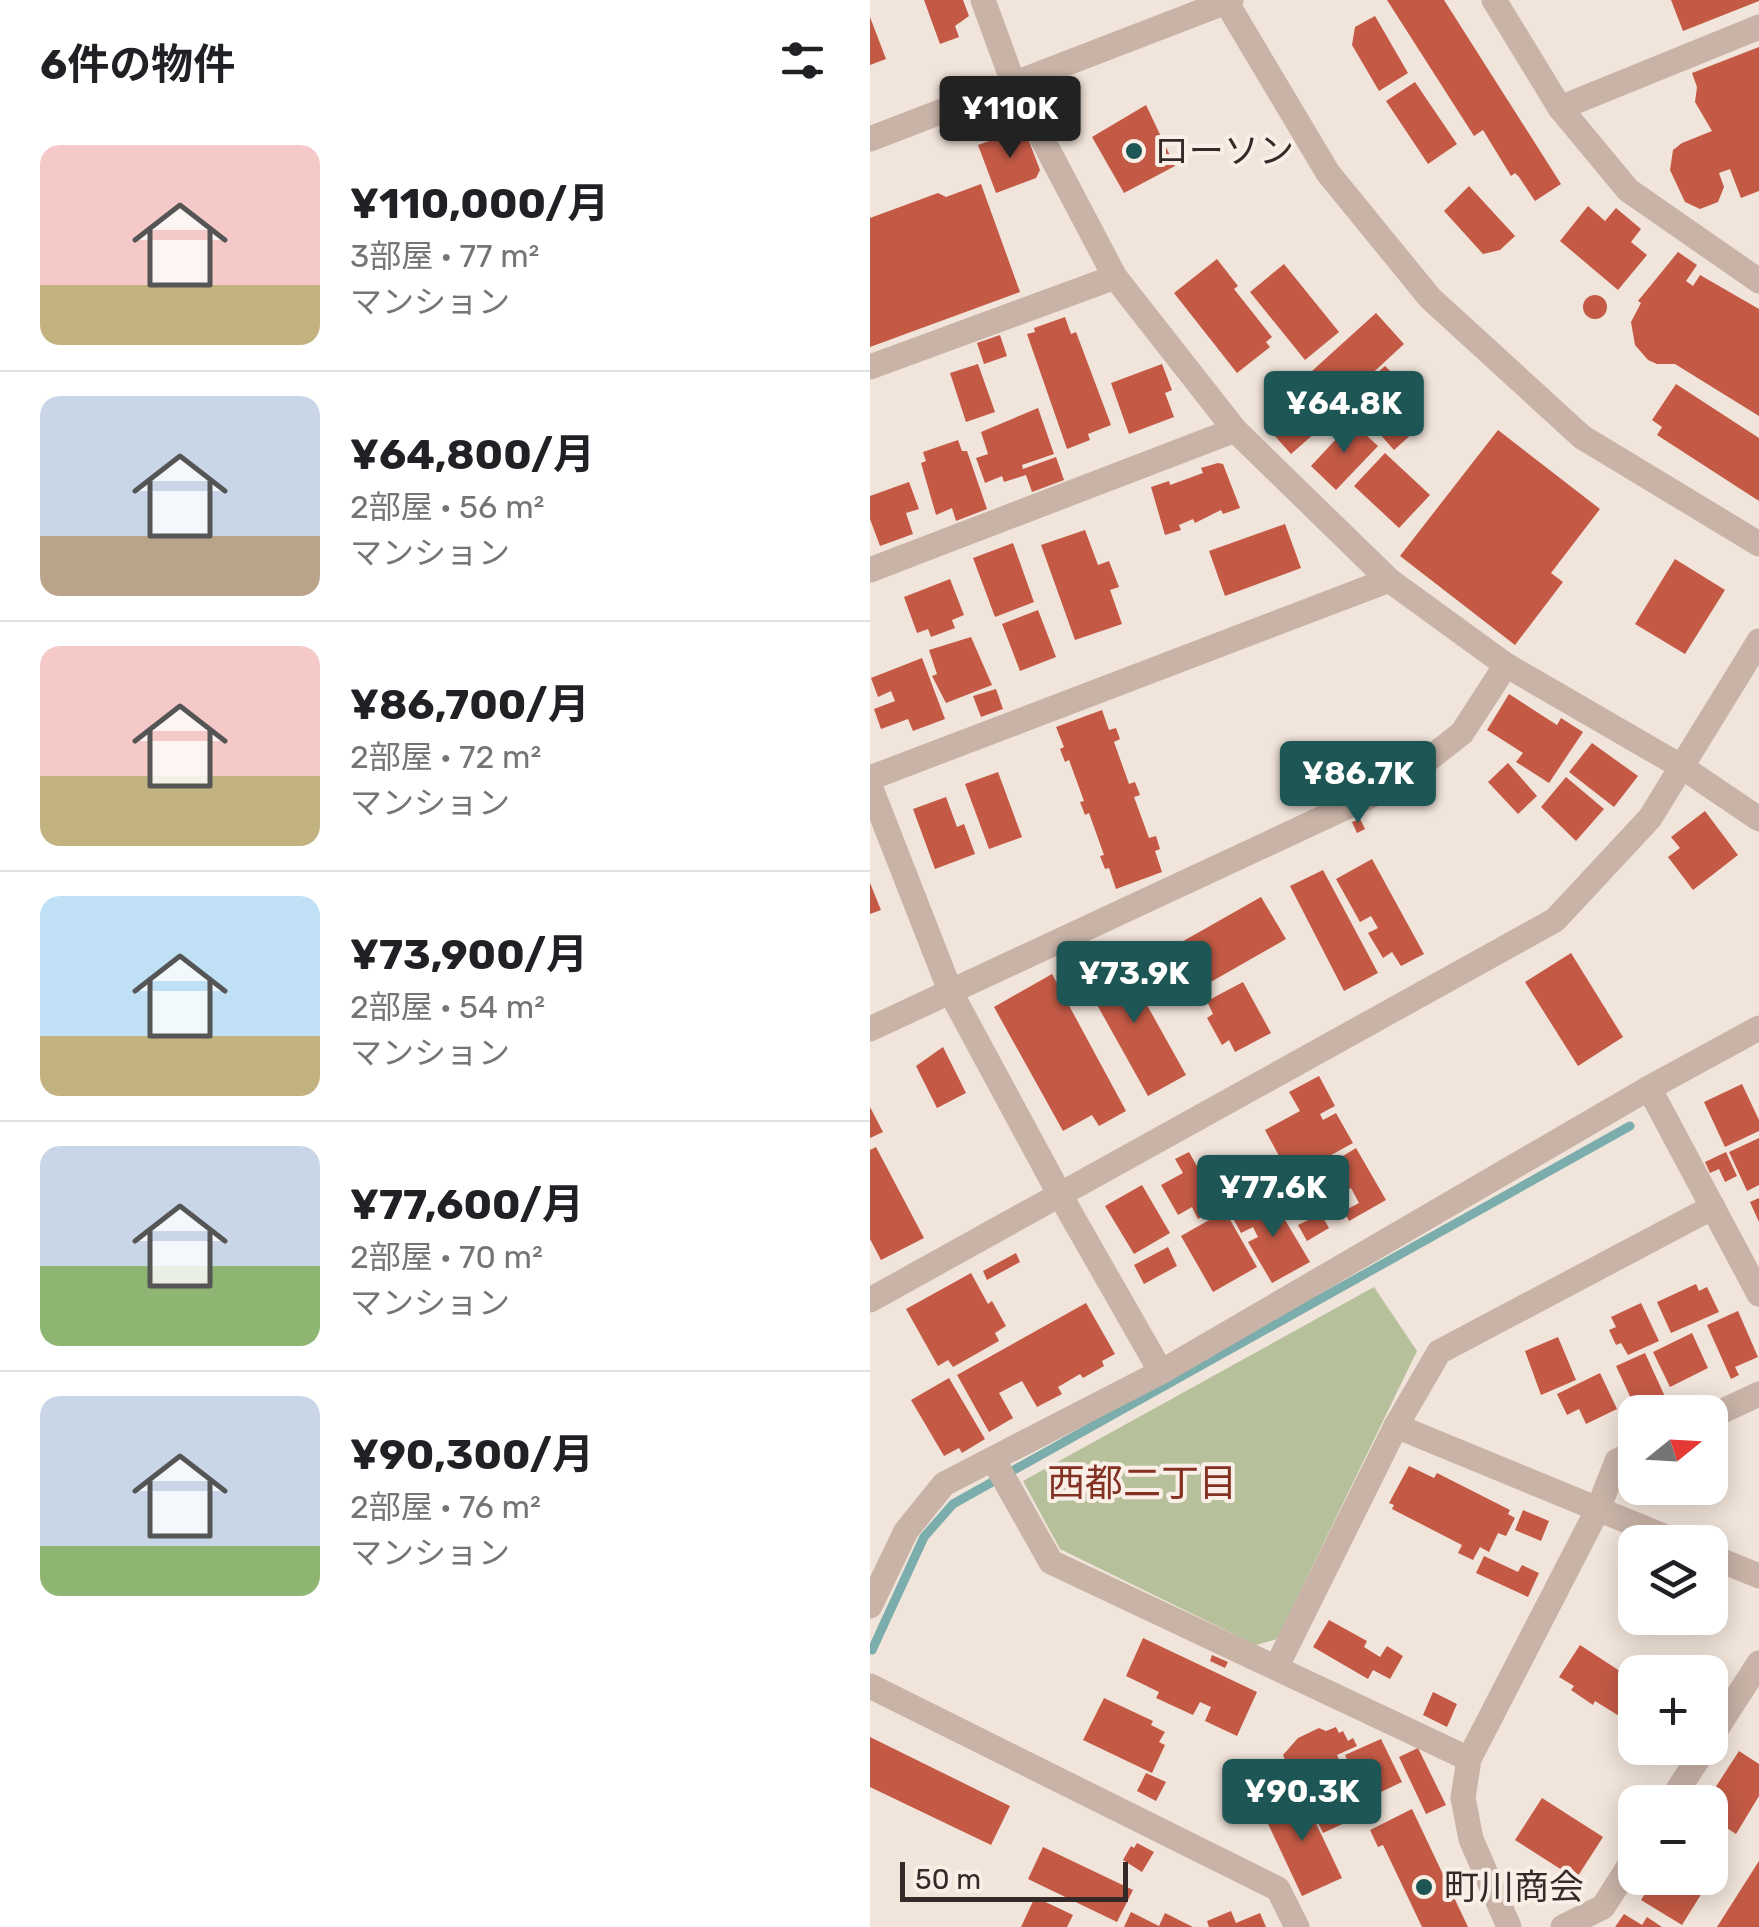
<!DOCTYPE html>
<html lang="ja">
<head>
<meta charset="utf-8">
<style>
  :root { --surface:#fff; --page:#f6f6f6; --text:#202124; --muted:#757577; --line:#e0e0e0; --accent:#1e5655 }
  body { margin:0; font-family:Rubik,"Noto Sans JP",sans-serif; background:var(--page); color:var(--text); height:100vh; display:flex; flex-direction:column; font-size:38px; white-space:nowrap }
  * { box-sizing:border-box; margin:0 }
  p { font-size:32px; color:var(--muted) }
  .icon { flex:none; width:55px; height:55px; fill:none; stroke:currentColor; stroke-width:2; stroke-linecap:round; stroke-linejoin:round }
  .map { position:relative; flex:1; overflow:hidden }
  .side { display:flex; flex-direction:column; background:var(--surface); width:870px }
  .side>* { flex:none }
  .needle { width:65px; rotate:72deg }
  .buttons { position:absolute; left:748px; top:1395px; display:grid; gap:20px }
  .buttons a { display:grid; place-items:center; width:110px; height:110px; border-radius:20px; background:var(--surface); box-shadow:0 5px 25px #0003; font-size:50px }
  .scale { position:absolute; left:30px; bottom:25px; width:228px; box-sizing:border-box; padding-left:10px; border:5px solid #352a27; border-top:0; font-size:28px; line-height:35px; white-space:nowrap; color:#352a27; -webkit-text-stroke:8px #f9efe6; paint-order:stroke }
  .price { position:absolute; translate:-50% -85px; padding:0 22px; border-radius:10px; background:var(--accent); color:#fff; font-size:32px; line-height:65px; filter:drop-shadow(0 2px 5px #0008) }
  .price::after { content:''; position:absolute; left:50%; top:60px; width:30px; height:22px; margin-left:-15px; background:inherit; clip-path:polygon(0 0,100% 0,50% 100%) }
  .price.current { background:#222; color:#fff }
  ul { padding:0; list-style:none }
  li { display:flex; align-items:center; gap:30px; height:250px; padding:0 40px }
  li+li { border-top:2px solid var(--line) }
  li span { display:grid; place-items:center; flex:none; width:280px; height:200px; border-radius:20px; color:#555 }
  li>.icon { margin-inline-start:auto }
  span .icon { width:120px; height:120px; fill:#fffc; stroke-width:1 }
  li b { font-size:42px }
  h2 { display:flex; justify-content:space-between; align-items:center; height:120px; padding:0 40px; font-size:42px }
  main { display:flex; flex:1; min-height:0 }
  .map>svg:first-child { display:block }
</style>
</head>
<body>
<main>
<section class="side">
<h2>6件の物件<svg class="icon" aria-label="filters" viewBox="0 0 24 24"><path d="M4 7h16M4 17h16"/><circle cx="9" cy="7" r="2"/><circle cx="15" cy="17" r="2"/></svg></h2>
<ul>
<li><span style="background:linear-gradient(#f6c9c9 70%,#c2b280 0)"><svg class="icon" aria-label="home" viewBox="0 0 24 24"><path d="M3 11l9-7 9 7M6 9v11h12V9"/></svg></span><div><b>¥110,000/月</b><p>3部屋 · 77 m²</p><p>マンション</p></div></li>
<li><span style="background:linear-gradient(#c9d6e8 70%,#b9a48a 0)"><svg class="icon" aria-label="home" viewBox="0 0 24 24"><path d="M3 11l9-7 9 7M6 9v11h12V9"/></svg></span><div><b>¥64,800/月</b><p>2部屋 · 56 m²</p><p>マンション</p></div></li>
<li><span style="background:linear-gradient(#f6c9c9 65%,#c2b280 0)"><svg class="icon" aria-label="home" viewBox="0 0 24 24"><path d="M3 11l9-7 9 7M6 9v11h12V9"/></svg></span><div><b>¥86,700/月</b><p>2部屋 · 72 m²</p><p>マンション</p></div></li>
<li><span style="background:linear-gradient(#bfe0f5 70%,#c2b280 0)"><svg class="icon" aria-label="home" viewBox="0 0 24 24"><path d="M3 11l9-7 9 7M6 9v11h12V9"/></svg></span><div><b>¥73,900/月</b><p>2部屋 · 54 m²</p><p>マンション</p></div></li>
<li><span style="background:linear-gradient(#c9d6e8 60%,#8fb573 0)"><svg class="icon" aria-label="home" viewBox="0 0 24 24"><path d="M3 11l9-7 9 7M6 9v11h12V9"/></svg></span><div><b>¥77,600/月</b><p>2部屋 · 70 m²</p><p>マンション</p></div></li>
<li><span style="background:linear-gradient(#c9d6e8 75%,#8fb573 0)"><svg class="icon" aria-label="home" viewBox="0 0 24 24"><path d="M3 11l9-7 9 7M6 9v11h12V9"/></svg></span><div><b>¥90,300/月</b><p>2部屋 · 76 m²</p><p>マンション</p></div></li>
</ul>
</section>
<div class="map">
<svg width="889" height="1927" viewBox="0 0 889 1927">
  <rect width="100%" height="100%" fill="#f1e4da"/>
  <polygon fill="#b6c09b" points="504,1287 547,1351 407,1639 386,1645 190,1549 153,1481"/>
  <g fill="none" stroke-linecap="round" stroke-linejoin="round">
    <polyline stroke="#7aadab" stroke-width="9" points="2,1650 54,1537 83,1504 760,1126"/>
  </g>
  <g fill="#c45a46">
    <polygon points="54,0 93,0 99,16 85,26 89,37 70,44"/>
    <polygon points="517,0 574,0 691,184 665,201 649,177 645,173 641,176 613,130 604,136"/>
    <polygon points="801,0 889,0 889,1 813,31"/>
    <polygon points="505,16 538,73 509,91 482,45 485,27"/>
    <polygon points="0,17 16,59 0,65"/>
    <polygon points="889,47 889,191 871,198 860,169 849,173 854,187 848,202 830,209 815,202 800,170 803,150 812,143 842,131 825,102 827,87 822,73"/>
    <polygon points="545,82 587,144 558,164 516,101"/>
    <polygon points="276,105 305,166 254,193 222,137"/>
    <polygon points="144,132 157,136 170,170 166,178 126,193 108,145"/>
    <polygon points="111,184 150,292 0,347 0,218 68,193 76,197"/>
    <polygon points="599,186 645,236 630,250 613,254 574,211"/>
    <polygon points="718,206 735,221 746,208 771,229 761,242 777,255 748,290 690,241"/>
    <polygon points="808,252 827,265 816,281 823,286 830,275 889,309 889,416 805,364 787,364 778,360 765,345 761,322 771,303 768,301"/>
    <polygon points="347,259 368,286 364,289 402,337 396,342 400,347 367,373 304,293"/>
    <polygon points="414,264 469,332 435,360 380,292"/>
    <circle cx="725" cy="307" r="12"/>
    <polygon points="506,313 534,344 454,418 447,411 443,414 421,390"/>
    <polygon points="195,317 201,334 206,332 241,425 218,434 220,440 197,449 157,334 165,332 164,328"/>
    <polygon points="130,335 137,356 114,364 107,343"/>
    <polygon points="108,364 125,412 96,422 80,373"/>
    <polygon points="292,364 302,390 295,393 304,417 259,434 241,383"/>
    <polygon points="515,366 522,373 513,381 506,374"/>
    <polygon points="529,381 551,410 545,415 553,424 524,450 492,414"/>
    <polygon points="806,384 889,438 889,501 787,435 792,427 782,420"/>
    <polygon points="168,408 184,454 152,465 153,469 186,457 194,480 162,492 156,475 134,482 132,476 115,483 106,458 118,454 111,432"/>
    <polygon points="427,413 445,433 421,454 403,434"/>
    <polygon points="482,422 508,446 466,490 441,466"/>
    <polygon points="628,430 730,509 681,573 693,582 645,645 530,556"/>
    <polygon points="88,440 92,451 97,451 117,509 86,521 82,508 66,515 51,463 56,461 53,452"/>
    <polygon points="515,453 560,495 529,528 484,486"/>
    <polygon points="348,463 353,464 370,508 353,514 351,510 325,523 323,519 309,525 311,530 295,535 281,487 299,481 300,485 333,473 331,468"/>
    <polygon points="39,482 49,509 36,513 43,534 10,546 0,519 0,496"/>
    <polygon points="415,524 431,568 355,596 339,551"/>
    <polygon points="215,530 228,565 239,561 249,587 240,590 252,624 205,640 171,545"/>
    <polygon points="143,543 164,602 125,617 103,558"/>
    <polygon points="805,559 855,590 815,654 765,624"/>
    <polygon points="80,579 94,615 82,620 85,628 61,637 58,629 47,633 34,597"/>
    <polygon points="168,610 186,657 150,671 132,624"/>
    <polygon points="101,637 122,685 76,703 62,676 67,674 59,650"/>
    <polygon points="52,658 75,719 43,731 38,719 11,729 4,709 25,701 21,691 8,697 1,678"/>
    <polygon points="126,689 133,709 111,717 103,696"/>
    <polygon points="639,694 687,725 691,718 713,732 679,783 646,762 653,753 617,730"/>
    <polygon points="232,710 239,730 246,728 250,739 244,742 259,784 265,782 270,795 264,797 279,838 286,836 290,849 285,851 292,872 246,889 239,868 235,869 230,856 234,855 219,813 215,815 210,802 214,801 199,760 195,762 190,749 194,747 186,727"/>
    <polygon points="722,743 768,776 744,807 699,772"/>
    <polygon points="638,763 667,796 648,814 618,782"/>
    <polygon points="128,772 152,837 119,849 95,784"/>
    <polygon points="696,777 734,809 706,841 671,807"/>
    <polygon points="76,797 87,827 94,824 105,854 65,869 43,809"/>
    <polygon points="835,811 868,855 823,890 798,857 810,848 801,837"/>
    <polygon points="490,819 495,829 487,833 482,822"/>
    <polygon points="502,859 554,954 531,966 522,952 513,958 498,933 508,928 501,916 490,922 466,879"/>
    <polygon points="453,870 508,973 474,991 420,886"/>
    <polygon points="0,883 11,910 0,914"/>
    <polygon points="391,897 416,939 325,991 301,948"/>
    <polygon points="701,953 753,1037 708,1066 655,982"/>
    <polygon points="249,955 316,1075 278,1096 211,976"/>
    <polygon points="182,974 256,1111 229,1126 222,1115 193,1131 124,1007"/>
    <polygon points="373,982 401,1033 365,1052 359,1040 352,1045 337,1018 343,1014 337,1001"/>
    <polygon points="73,1047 96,1093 67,1108 46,1066"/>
    <polygon points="449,1076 465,1106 450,1114 453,1120 466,1113 483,1143 434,1170 427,1158 414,1165 395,1130 430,1111 419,1092"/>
    <polygon points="872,1084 889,1120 889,1131 855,1147 834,1102"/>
    <polygon points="0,1107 13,1132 0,1138"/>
    <polygon points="889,1138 889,1185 877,1191 859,1152"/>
    <polygon points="6,1147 54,1238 11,1260 0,1239 0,1150"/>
    <polygon points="486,1148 516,1200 479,1221 474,1211 489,1203 481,1188 466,1197 450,1170"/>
    <polygon points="319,1152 350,1207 328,1219 322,1207 308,1215 291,1185 313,1173 305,1159"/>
    <polygon points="856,1152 867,1176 855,1182 849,1169 840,1173 835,1162"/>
    <polygon points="446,1173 466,1208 452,1216 459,1228 437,1241 428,1225 438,1220 430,1207 419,1213 409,1194"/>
    <polygon points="272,1185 300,1233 264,1254 235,1206"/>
    <polygon points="402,1198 440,1262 402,1283 378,1242 388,1237 383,1227 371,1233 363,1218"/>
    <polygon points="889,1198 889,1222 880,1202"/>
    <polygon points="355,1211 387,1267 343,1292 311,1236"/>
    <polygon points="298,1247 307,1266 274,1284 264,1265"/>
    <polygon points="146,1253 150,1262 117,1280 113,1271"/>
    <polygon points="101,1273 118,1304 122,1301 136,1326 125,1333 129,1341 83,1367 78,1360 68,1366 36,1309"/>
    <polygon points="826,1284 829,1291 837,1287 849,1312 801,1333 787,1302"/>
    <polygon points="216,1303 245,1354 232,1361 234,1366 213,1378 210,1374 188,1387 192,1394 167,1407 152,1381 129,1393 143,1418 119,1432 87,1375"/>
    <polygon points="771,1303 789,1341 758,1355 751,1343 746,1345 739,1330 746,1327 741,1317"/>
    <polygon points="868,1311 888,1357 865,1367 869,1375 861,1379 837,1325"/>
    <polygon points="822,1333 838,1368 800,1387 783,1352"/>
    <polygon points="688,1337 706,1380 671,1395 655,1351"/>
    <polygon points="775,1353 797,1401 780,1409 782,1412 765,1412 765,1434 755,1411 765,1407 746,1366"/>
    <polygon points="730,1373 747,1409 716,1424 709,1409 697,1415 687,1394"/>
    <polygon points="79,1378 115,1439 92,1453 89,1448 74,1456 41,1400"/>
    <polygon points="539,1466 564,1478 567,1473 640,1510 638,1514 645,1518 636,1536 628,1533 619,1552 610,1547 603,1560 588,1553 592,1545 522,1509 524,1505 519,1503"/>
    <polygon points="653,1510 679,1521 671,1541 645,1530"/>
    <polygon points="614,1556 648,1572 652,1565 669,1573 658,1597 606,1573"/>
    <polygon points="459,1620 497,1641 494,1647 510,1657 517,1646 533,1656 520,1679 503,1670 498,1679 443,1647"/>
    <polygon points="273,1638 387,1692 367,1736 335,1721 341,1707 330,1702 323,1715 286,1698 289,1692 256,1676"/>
    <polygon points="710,1645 765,1681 765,1732 752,1723 754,1719 725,1701 723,1705 701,1690 704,1686 689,1677"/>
    <polygon points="342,1655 358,1662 355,1668 340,1661"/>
    <polygon points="563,1692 587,1704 577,1727 553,1715"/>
    <polygon points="234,1698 283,1721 281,1725 295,1732 289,1742 295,1745 282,1773 213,1740"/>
    <polygon points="466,1727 469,1733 473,1731 478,1741 483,1738 487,1746 467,1755 494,1814 453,1833 425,1775 410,1782 406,1773 414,1770 411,1762 415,1760 413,1755 428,1738 449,1728 456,1731"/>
    <polygon points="0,1737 140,1806 121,1845 0,1787"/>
    <polygon points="511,1739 532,1782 496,1799 475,1755"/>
    <polygon points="548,1748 576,1805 556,1814 529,1757"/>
    <polygon points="869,1751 889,1764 889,1796 866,1834 840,1817 840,1802 836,1802"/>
    <polygon points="276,1773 296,1782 286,1801 267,1791"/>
    <polygon points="431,1792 472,1878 432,1896 392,1811"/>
    <polygon points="672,1798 733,1837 706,1879 645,1840"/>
    <polygon points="542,1809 598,1927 552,1927 513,1845 508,1847 500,1830"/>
    <polygon points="267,1843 284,1852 272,1872 253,1860 261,1846 264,1848"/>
    <polygon points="173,1847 263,1890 247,1922 158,1879"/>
    <polygon points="840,1858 850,1864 812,1925 771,1900 785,1878 840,1878"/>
    <polygon points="889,1861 889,1927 847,1927"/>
    <polygon points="165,1897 203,1915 197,1927 151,1927"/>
    <polygon points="361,1911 366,1923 390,1913 396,1927 339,1927 337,1921"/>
    <polygon points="261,1912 289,1926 295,1913 323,1927 254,1927"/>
    <polygon points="754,1914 772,1925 777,1917 792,1927 745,1927"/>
  </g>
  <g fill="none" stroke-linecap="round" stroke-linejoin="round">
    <g stroke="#c9b3a7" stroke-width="25">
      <polyline points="113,0 144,85 245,277 365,430 519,580 636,665 812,767 889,819"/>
      <polyline points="624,0 690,108 758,190 889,281"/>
      <polyline points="690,108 889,27"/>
      <polyline points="0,367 245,277"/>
      <polyline points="0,570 365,430"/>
      <polyline points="0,778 519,580"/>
      <polyline points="0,786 81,993 190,1195 291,1372"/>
      <polyline points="889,1028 779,1088 889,1294"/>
      <polyline points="0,1029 528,783 592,733 636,665"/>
      <polyline points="0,1300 685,920 780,818 889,641"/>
      <polyline points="840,1417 889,1394"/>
      <polyline points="526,1426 569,1352 843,1207"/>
      <polyline points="123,1459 181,1562 599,1759"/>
      <polyline points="840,1556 889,1576"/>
      <polyline points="0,1606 36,1531 74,1484 291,1372 779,1088"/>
      <polyline points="407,1666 526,1426 808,1542"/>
      <polyline points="0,1686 408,1889 427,1927"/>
      <polyline points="840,1739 889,1663"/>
      <polyline points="800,1802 835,1748"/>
      <polyline points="639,1927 601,1839 593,1798 599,1759 728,1509 747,1461 765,1453"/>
      <polyline points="693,1927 733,1907 765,1857"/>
    </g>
    <g stroke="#c9b3a7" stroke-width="25">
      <polyline points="355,0 458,173 560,298 712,437 889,544"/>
      <polyline points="0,139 361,0"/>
    </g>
  </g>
  <g fill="#1e5655" stroke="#f9efe6" stroke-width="4">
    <circle cx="264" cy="151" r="10"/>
    <circle cx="554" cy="1887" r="10"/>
  </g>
  <g text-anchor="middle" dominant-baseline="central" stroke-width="8" stroke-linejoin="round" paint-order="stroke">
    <g font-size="35" fill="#352a27" stroke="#f9efe6" text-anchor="start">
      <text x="284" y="151">ローソン</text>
      <text x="574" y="1887">町川商会</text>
    </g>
    <g font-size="38" fill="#833122" stroke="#f9efe6">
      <text x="272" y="1483">西都二丁目</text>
    </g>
  </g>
</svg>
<div class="buttons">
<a><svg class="needle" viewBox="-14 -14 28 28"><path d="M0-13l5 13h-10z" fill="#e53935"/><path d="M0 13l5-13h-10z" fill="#757577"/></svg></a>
<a><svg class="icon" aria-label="layers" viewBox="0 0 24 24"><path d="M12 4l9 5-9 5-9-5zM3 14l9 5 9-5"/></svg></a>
<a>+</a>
<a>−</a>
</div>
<div class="scale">50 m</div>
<b class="price current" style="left:140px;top:161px">¥110K</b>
<b class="price" style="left:474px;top:456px">¥64.8K</b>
<b class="price" style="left:488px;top:826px">¥86.7K</b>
<b class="price" style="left:264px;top:1026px">¥73.9K</b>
<b class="price" style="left:403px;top:1240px">¥77.6K</b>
<b class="price" style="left:432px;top:1844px">¥90.3K</b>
</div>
</main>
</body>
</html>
